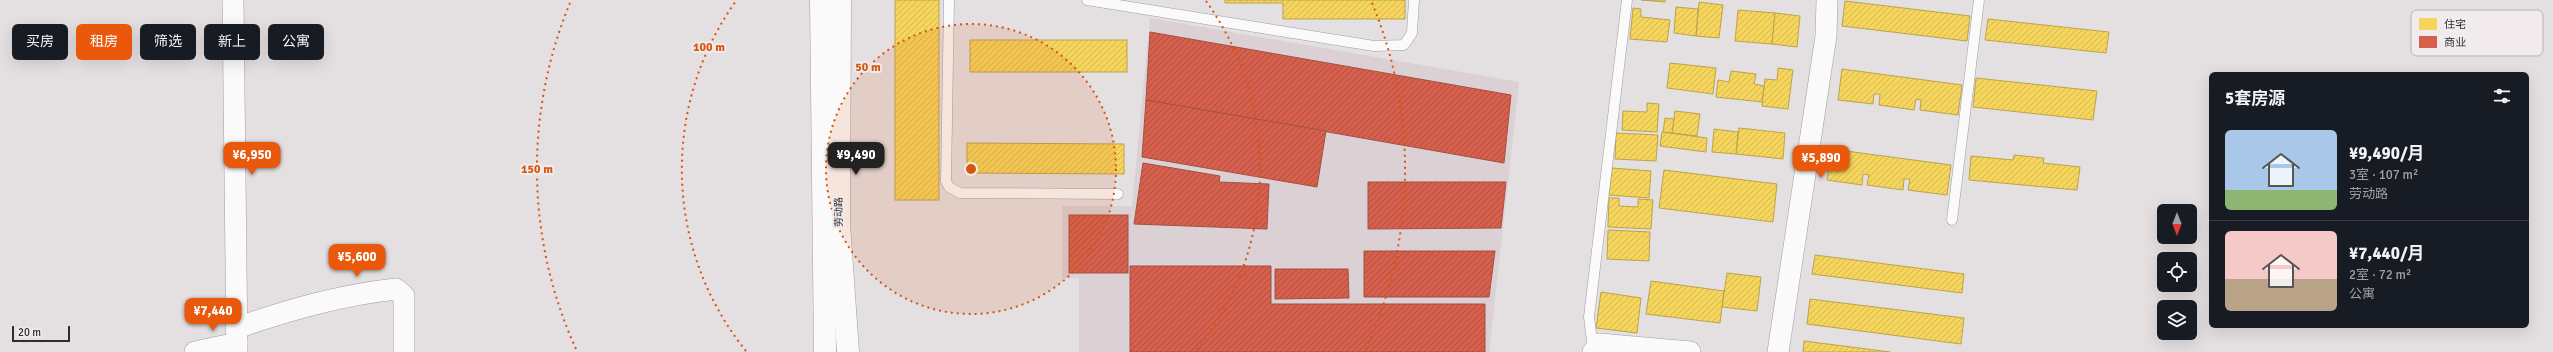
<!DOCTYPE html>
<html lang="zh">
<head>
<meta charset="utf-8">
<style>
  :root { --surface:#171b24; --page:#20242c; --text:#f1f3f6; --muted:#9ea1a6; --line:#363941; --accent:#ea580c }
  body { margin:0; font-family:Signika,"Noto Sans SC",sans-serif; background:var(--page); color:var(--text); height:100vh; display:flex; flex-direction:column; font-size:15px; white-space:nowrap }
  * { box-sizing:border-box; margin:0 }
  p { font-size:13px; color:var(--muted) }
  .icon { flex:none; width:22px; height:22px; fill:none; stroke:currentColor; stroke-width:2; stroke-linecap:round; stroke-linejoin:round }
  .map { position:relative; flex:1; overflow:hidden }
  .sheet { position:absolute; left:2209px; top:72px; width:320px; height:256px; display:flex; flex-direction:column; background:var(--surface); border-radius:6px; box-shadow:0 4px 16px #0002 }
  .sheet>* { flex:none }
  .top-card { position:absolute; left:12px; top:24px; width:380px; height:36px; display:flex; gap:8px }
  .needle { width:26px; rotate:180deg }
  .fabs { position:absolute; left:2157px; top:204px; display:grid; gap:8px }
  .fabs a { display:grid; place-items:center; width:40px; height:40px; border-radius:6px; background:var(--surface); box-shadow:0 4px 16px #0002; font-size:20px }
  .scale { position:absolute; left:12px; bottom:10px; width:58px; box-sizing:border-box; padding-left:4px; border:2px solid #302d2e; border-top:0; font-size:11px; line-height:14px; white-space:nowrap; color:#302d2e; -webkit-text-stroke:3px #f2ebed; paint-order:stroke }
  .price { position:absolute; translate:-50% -34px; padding:0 9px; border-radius:8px; background:var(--accent); color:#fff; font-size:13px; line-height:26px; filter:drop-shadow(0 1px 2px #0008) }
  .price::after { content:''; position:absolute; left:50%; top:24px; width:12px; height:9px; margin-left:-6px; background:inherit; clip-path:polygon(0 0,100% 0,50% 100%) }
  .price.on { background:#222; color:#fff }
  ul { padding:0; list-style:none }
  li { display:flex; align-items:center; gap:12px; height:100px; padding:0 16px }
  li+li { border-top:1px solid var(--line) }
  li span { display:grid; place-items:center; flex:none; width:112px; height:80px; border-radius:6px; color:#555 }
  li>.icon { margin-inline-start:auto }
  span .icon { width:48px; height:48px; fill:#fffc; stroke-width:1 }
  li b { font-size:17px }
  h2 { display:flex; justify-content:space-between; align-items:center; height:48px; padding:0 16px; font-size:17px }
  .chip { padding:0 14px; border-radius:6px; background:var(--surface); box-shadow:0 4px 16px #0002; font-size:14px; line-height:36px }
  .chip.on { background:var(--accent); color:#fff }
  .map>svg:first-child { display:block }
</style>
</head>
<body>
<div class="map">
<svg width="2553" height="352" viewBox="0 0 2553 352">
  <defs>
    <pattern id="homes-hatch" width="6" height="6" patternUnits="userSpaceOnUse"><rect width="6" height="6" fill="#f6d55c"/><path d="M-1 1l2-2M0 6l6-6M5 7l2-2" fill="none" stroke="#d3b750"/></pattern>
    <pattern id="shops-hatch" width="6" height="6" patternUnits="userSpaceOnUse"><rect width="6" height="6" fill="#d6604d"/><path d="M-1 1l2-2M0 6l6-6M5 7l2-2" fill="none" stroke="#ae5040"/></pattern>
  </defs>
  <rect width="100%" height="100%" fill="#e4dfe1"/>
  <polygon fill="#dbd0d3" points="1150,18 1519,82 1489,352 1079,352 1079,278 1062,278 1062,206 1132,206"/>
  <g fill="url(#homes-hatch)" stroke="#bba34e">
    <rect x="895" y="0" width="44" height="200"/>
    <polygon points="1225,0 1405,0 1405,19 1283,19 1283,3 1225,3"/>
    <polygon points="1641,0 1665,0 1665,2"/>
    <polygon points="1845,1 1970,16 1967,41 1842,26"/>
    <polygon points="1699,2 1723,5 1719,38 1696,36"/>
    <polygon points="1676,7 1698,9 1696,36 1674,33"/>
    <polygon points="1633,8 1641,9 1641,17 1670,20 1667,42 1630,39"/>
    <polygon points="1738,10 1775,13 1772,44 1735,41"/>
    <polygon points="1775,13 1800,16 1797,47 1772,44"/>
    <polygon points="1988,19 2109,32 2106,53 1985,40"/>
    <rect x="970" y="40" width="157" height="32"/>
    <polygon points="1670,63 1716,68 1713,94 1667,88"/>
    <polygon points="1778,68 1793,70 1788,109 1762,106 1765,79 1777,80"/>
    <polygon points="1842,69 1962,85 1958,115 1920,110 1921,100 1916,99 1914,110 1879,105 1880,94 1874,94 1873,104 1838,100"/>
    <polygon points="1731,71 1756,74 1754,84 1764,86 1762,102 1716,97 1718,80 1729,82"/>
    <polygon points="1976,78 2097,91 2093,120 1973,107"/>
    <polygon points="1647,103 1659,104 1657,132 1622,130 1623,111 1647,112"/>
    <polygon points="1675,111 1700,114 1697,136 1672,133"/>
    <polygon points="1665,118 1674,119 1672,133 1663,132"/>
    <polygon points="1739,128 1785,133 1783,159 1736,154"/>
    <polygon points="1714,129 1738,132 1736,154 1712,152"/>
    <polygon points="1662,132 1707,138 1706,152 1660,146"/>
    <polygon points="1616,133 1658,135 1656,161 1615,159"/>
    <polygon points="967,143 1124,144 1124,174 967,173"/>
    <polygon points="1831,149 1951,165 1947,195 1908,190 1910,179 1904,179 1903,190 1867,185 1869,175 1863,174 1862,185 1827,180"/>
    <polygon points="2014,155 2044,158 2043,163 2080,167 2077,190 1969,180 1971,156 2013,160"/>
    <polygon points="1612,168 1651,171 1649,198 1609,195"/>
    <polygon points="1664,170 1777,184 1773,222 1659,208"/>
    <polygon points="1609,198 1619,198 1619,206 1638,207 1638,199 1653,200 1651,229 1608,227"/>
    <polygon points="1608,230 1650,232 1649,261 1607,259"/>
    <polygon points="1815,255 1964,274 1962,293 1812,274"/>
    <polygon points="1727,273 1761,277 1757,311 1722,307"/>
    <polygon points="1651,281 1724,291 1720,323 1646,314"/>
    <polygon points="1601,292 1641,298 1637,333 1596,328"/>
    <polygon points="1810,299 1964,318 1961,344 1807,324"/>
    <polygon points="1804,341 1890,352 1803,352"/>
  </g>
  <g fill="url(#shops-hatch)" stroke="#a45144">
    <polygon points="1150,32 1511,95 1504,163 1146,100"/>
    <polygon points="1146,100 1326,131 1317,187 1142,157"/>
    <polygon points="1143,163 1220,176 1219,182 1269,184 1267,229 1134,224"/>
    <polygon points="1368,182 1506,182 1501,228 1368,229"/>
    <rect x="1069" y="215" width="59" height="58"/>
    <polygon points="1364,251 1495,251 1489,297 1364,297"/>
    <polygon points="1130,266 1271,266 1271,304 1485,304 1485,352 1130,352"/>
    <polygon points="1275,269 1348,269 1349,298 1275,299"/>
  </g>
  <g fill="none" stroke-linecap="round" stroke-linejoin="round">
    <g stroke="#a19e9f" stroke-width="11">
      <g id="service">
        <polyline points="949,0 946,181 949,187 960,193 1118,194"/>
        <polyline points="1087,0 1374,46 1404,45 1412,33 1414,0"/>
        <polyline points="1952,220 1979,0"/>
        <polyline points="1593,349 1589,317 1627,0"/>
      </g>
    </g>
    <g stroke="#a19e9f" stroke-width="22">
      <g id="minor">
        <polyline points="233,0 237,352"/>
        <path d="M236 328C289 310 340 295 396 289L404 296V352"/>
        <polyline points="195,352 237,343"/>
        <polyline points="1593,352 1599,344 1690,352"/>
        <polyline points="1778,352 1826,36 1827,0"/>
      </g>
    </g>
    <g stroke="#a19e9f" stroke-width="23">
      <g id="tertiary">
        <polyline points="821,0 825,352"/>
        <polyline points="840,0 839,224 848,352"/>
      </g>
    </g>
    <use href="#service" stroke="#fbfafa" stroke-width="10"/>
    <use href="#minor" stroke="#fbfafa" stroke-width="21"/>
    <use href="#tertiary" stroke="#fbfafa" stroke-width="22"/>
  </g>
  <circle cx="971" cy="169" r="145" fill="#d6550f" fill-opacity=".12"/>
  <g fill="none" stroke="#d6550f" stroke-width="2" stroke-dasharray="2 4">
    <circle cx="971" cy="169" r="145"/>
    <path d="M746 351A289 289 0 0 1 736 1M1206 1A289 289 0 0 1 1196 351"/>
    <path d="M576 349A434 434 0 0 1 570 3M1372 3A434 434 0 0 1 1366 349"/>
  </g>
  <g text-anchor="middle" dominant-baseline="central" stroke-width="4" stroke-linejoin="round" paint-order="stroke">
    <g font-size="10" fill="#302d2e" stroke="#f2ebed">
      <text transform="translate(839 212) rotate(-91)">劳动路</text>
    </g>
  </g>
  <rect x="2411" y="10" width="132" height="46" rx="6" fill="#f2ebed" stroke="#b8b2b4" stroke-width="1"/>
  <rect x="2419" y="18" width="18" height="12" fill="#f6d55c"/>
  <rect x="2419" y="36" width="18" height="12" fill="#d6604d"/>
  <g font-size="11" fill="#302d2e">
    <text x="2444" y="28">住宅</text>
    <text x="2444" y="46">商业</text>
  </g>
  <circle cx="971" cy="169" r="6" fill="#d6550f" stroke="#f2ebed" stroke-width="2"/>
  <g font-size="12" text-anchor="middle" font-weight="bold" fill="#d6550f" stroke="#f2ebed" stroke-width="4" stroke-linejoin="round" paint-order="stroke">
    <text x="709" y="51">100 m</text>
    <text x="868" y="71">50 m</text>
    <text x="537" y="173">150 m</text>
  </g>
</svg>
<div class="fabs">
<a><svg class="needle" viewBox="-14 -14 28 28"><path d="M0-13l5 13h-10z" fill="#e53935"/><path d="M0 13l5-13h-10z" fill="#9ea1a6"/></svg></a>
<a><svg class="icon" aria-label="locate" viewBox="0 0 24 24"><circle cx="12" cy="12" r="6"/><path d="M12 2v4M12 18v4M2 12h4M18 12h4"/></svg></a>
<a><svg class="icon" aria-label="layers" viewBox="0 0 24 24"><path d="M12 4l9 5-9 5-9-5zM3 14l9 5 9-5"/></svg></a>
</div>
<div class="scale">20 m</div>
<b class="price" style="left:252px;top:176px">¥6,950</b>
<b class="price on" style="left:856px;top:176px">¥9,490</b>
<b class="price" style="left:1821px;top:179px">¥5,890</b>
<b class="price" style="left:357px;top:278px">¥5,600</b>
<b class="price" style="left:213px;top:332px">¥7,440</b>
<div class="top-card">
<a class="chip">买房</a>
<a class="chip on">租房</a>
<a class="chip">筛选</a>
<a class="chip">新上</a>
<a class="chip">公寓</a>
</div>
<section class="sheet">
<h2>5套房源<svg class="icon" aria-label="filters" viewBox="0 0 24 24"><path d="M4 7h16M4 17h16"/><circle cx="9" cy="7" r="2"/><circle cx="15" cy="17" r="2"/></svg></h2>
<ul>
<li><span style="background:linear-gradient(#a9c7e8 75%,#8fb573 0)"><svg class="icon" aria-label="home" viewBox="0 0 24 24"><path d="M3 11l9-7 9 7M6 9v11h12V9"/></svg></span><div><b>¥9,490/月</b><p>3室 · 107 m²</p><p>劳动路</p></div></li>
<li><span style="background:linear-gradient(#f6c9c9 60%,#b9a48a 0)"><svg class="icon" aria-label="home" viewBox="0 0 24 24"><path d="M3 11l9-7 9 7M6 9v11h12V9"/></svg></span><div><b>¥7,440/月</b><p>2室 · 72 m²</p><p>公寓</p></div></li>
</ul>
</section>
</div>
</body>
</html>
